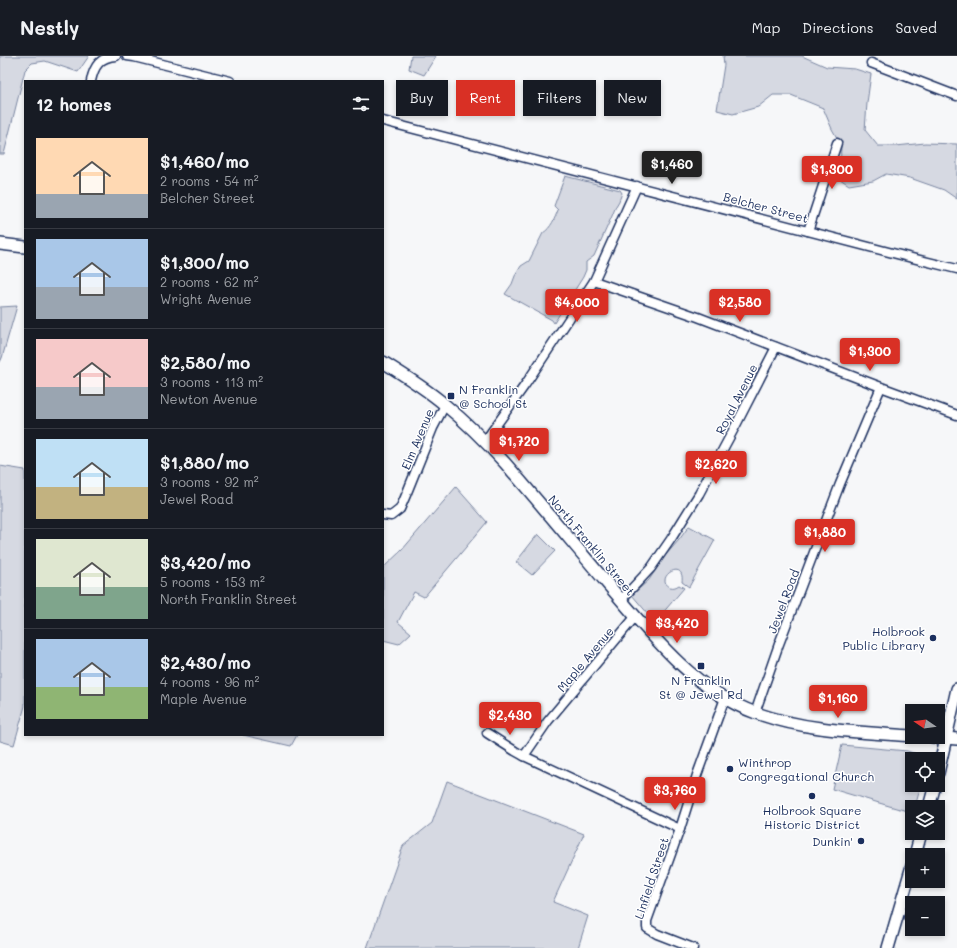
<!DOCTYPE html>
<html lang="en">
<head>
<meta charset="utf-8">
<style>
  :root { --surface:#171b24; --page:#242831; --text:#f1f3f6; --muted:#9ea1a6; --line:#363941; --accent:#d93025 }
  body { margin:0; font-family:Mali,sans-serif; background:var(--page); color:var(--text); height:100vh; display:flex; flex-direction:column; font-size:15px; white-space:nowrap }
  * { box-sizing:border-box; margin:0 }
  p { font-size:13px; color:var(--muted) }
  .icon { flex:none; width:22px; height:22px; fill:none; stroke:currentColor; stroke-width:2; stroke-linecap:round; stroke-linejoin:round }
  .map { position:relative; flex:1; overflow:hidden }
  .side { position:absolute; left:24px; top:24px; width:360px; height:656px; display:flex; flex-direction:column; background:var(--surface); border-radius:0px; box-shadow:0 2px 6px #0003 }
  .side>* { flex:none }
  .hud { position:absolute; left:396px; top:24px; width:380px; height:36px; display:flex; gap:8px }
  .needle { width:26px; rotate:283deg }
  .controls { position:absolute; left:905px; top:648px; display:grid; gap:8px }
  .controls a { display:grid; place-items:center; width:40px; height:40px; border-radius:0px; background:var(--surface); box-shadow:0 2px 6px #0003; font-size:20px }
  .price { position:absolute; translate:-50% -34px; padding:0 9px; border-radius:4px; background:var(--accent); color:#fff; font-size:13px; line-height:26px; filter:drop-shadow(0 1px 2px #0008) }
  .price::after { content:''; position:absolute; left:50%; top:24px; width:12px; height:9px; margin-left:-6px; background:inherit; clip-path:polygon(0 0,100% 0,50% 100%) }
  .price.active { background:#222; color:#fff }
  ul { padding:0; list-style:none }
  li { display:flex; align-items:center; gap:12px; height:100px; padding:0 12px }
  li+li { border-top:1px solid var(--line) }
  li span { display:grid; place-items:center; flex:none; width:112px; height:80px; border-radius:0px; color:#555 }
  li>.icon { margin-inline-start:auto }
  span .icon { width:48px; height:48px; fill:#fffc; stroke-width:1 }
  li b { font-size:17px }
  h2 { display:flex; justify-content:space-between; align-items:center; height:48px; padding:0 12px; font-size:17px }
  .chip { padding:0 14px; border-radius:0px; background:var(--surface); box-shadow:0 2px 6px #0003; font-size:14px; line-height:36px }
  .chip.active { background:var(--accent); color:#fff }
  header { display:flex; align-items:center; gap:24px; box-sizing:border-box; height:56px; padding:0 20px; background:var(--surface); border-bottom:1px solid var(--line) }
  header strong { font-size:19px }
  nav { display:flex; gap:22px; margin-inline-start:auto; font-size:14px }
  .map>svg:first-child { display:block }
</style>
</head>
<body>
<header>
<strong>Nestly</strong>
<nav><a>Map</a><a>Directions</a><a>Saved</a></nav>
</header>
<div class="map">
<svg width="957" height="892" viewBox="0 0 957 892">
  <rect width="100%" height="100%" fill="#f6f7f9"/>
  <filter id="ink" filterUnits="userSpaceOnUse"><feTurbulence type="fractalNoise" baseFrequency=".025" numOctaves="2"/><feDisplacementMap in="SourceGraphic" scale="8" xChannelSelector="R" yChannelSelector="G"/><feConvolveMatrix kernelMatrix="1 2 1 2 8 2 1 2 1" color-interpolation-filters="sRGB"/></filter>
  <g filter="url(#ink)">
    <g fill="#d6d9e2" stroke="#7884a0">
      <polygon points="0,0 89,0 78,16 45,5 32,7 25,14 4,98 0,98"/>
      <polygon points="411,0 436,0 424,19 409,13"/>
      <polygon points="723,0 802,0 827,11 855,13 871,18 867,47 865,74 878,90 896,90 925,87 957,88 957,143 944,134 910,122 886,118 873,125 849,129 840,123 841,89 832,73 823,52 791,39 773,39 758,51 733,58 717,54 724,9"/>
      <path d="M565 120 620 134 622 137 619 145 616 150 612 160 594 200 586 206V214L583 221 554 267 552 264 505 238 512 228 515 220 521 210 529 205 543 177C551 172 555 162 558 154L554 150Z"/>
      <polygon points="17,250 2,302 0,306 0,251"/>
      <polygon points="0,410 25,414 25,650 14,689 0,685"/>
      <polygon points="456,431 487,466 424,541 414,536 398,566 411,577 399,588 383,584 383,512 402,494"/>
      <path d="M689 470 715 484 689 531 682 526C685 501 653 522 670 531 674 532 676 531 679 529L684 532 655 566 632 539 649 524 664 501 679 484Z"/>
      <polygon points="538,478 555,495 532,519 516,506"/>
      <polygon points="243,679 297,679 291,690"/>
      <polygon points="842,689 907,695 917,698 921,703 912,703 912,729 921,729 915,751 912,751 912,756 896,752 832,733"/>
      <polygon points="447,725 584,778 553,846 588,860 578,892 367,892 403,790 432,767"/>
    </g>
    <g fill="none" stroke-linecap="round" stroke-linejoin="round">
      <g stroke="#1b2f5e" stroke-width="11">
        <g id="minor">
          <polyline points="127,0 134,1 230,25"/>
          <polyline points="871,7 957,40"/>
          <path d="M91 25C94 10 100 1 116 0"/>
          <polyline points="383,65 912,202 957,213"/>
          <polyline points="808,175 837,87"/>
          <polyline points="594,225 698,261 881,331 957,359"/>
          <polyline points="485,385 525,329 594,225 637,130"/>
          <polyline points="383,459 391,460 400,453 406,439 433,372 445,349"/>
          <polyline points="621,544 651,512 671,483 699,438 736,369 776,291"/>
          <polyline points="755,657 779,588 840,428 881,331"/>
          <polyline points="487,677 515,695 524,700 680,773"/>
          <polyline points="524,700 548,665 635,561"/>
          <polyline points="693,892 657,878 647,872 647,865 680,773 697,719 725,642"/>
        </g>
      </g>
      <g stroke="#1b2f5e" stroke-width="14">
        <g id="secondary">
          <polyline points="0,188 25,191"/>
          <path d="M383 306C404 319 425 332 444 348 466 366 486 386 505 407 539 446 572 486 605 525 647 574 694 635 756 657 807 675 859 676 912 680"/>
          <polyline points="933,681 957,683"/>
          <polyline points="938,717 957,633"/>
          <polyline points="929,751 935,729"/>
          <polyline points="915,799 921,777"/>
          <polyline points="888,892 912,810"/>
        </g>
      </g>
      <use href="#minor" stroke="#fff" stroke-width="8"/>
      <use href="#secondary" stroke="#fff" stroke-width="11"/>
    </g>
  </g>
  <g fill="#1b2f5e" stroke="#fff" stroke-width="1.5">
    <rect x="447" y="336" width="8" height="8" rx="2"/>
    <circle cx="933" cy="582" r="4"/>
    <rect x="697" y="606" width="8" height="8" rx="2"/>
    <circle cx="730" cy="713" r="4"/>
    <circle cx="812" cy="740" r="4"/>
    <circle cx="861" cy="785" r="4"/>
  </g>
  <g text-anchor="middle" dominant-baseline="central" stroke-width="3" stroke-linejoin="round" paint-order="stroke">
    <g font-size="12" fill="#1b2f5e" stroke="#fff">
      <text transform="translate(766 151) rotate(15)">Belcher Street</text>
      <text transform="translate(736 343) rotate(-63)">Royal Avenue</text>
      <text transform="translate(417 383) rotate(-67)">Elm Avenue</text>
      <text transform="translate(592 489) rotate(50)">North Franklin Street</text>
      <text transform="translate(783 545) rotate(-69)">Jewel Road</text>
      <text transform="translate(585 603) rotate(-50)">Maple Avenue</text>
      <text transform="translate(651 822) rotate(-72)">Linfield Street</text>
    </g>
    <g font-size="12" fill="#1b2f5e" stroke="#fff" text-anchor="start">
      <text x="459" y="333">N Franklin<tspan x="459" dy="14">@ School St</tspan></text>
      <text x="925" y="575" text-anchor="end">Holbrook<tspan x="925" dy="14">Public Library</tspan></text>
      <text x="701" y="624" text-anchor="middle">N Franklin<tspan x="701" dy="14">St @ Jewel Rd</tspan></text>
      <text x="738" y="706">Winthrop<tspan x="738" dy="14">Congregational Church</tspan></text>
      <text x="812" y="754" text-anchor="middle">Holbrook Square<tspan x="812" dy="14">Historic District</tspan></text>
      <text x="853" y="785" text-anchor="end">Dunkin'</text>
    </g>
  </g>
</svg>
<div class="controls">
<a><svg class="needle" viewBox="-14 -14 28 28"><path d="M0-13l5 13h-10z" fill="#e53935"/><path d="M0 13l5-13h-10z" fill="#9ea1a6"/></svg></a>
<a><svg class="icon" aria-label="locate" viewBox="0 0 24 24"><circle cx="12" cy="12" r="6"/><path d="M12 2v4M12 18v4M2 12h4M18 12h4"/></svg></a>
<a><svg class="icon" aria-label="layers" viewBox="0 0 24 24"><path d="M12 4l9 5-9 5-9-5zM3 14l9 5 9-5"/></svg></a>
<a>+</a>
<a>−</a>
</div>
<b class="price active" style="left:672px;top:129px">$1,460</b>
<b class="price" style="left:832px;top:134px">$1,300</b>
<b class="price" style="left:577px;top:267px">$4,000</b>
<b class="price" style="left:740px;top:267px">$2,580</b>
<b class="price" style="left:870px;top:316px">$1,300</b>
<b class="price" style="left:519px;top:406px">$1,720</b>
<b class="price" style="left:716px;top:429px">$2,620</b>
<b class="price" style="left:825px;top:497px">$1,880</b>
<b class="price" style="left:677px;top:588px">$3,420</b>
<b class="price" style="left:838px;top:663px">$1,160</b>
<b class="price" style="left:510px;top:680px">$2,430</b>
<b class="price" style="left:675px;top:755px">$3,760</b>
<div class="hud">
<a class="chip">Buy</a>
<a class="chip active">Rent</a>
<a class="chip">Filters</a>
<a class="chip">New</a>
</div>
<section class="side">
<h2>12 homes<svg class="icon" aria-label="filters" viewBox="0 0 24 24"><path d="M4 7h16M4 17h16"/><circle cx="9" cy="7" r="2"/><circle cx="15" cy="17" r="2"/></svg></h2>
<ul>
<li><span style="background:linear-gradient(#ffd9b3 70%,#9aa5b1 0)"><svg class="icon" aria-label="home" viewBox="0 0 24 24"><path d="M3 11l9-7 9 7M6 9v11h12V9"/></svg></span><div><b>$1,460/mo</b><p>2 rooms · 54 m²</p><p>Belcher Street</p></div></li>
<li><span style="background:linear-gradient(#a9c7e8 60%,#9aa5b1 0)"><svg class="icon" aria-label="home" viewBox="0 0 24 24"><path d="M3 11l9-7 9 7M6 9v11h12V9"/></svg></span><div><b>$1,300/mo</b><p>2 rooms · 62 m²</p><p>Wright Avenue</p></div></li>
<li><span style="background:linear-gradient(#f6c9c9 60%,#9aa5b1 0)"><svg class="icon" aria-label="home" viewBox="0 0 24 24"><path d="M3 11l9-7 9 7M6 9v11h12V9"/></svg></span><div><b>$2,580/mo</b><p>3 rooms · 113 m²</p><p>Newton Avenue</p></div></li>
<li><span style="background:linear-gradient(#bfe0f5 60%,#c2b280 0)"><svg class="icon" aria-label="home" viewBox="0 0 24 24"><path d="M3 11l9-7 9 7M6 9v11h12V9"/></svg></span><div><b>$1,880/mo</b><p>3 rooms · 92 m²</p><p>Jewel Road</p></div></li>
<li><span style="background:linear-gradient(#dfe7d0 60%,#7fa58c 0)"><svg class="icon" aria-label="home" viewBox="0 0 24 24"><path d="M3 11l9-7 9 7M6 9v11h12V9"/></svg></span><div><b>$3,420/mo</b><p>5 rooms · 153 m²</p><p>North Franklin Street</p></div></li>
<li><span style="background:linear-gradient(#a9c7e8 60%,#8fb573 0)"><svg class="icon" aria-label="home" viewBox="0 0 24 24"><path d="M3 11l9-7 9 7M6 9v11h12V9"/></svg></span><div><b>$2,430/mo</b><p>4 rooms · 96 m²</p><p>Maple Avenue</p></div></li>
</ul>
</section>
</div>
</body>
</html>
